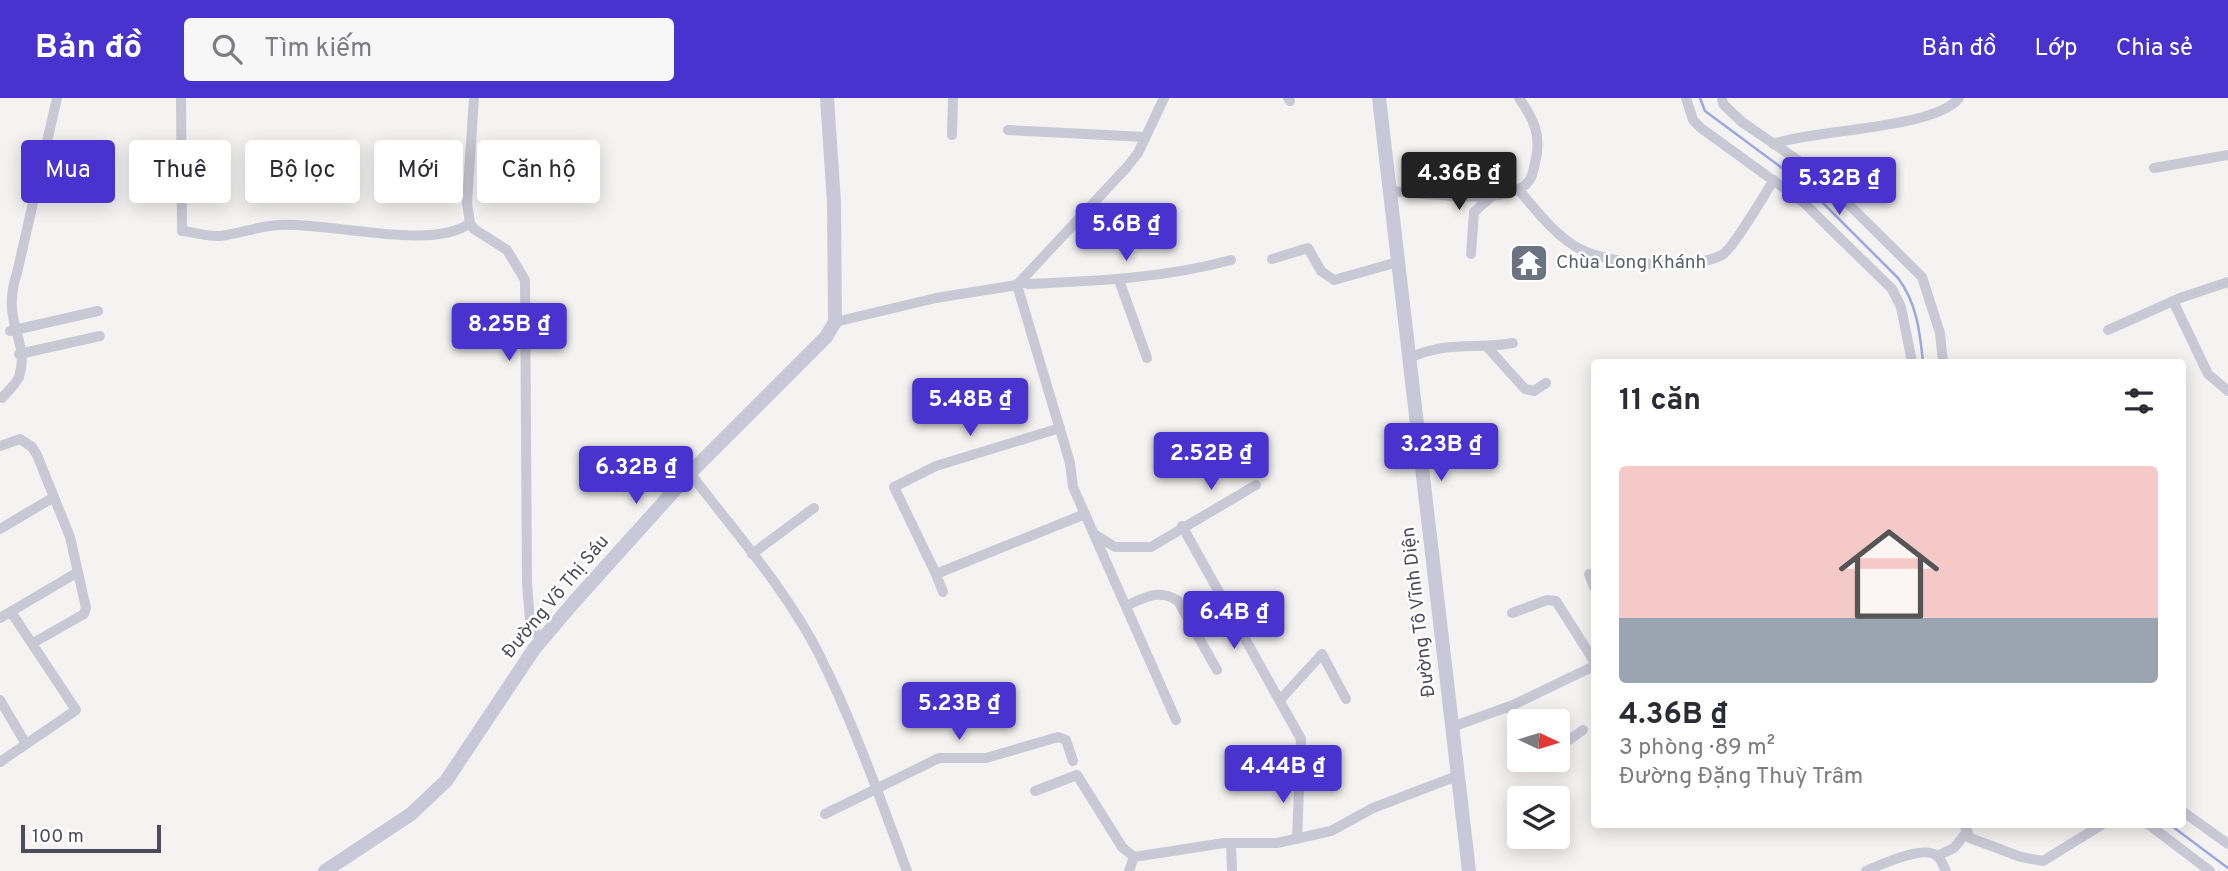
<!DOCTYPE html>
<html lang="vi">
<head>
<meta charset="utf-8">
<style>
  :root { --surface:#fff; --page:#f7f7f7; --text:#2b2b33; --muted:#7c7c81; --accent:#4a32cf }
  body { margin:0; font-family:Overpass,sans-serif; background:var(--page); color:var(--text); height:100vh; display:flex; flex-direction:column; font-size:26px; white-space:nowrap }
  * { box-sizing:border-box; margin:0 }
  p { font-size:23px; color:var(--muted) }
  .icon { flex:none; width:38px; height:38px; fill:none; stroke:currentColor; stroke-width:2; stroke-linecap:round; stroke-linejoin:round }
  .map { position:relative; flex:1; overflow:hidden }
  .side { position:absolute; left:1591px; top:261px; width:595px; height:469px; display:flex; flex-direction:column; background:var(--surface); border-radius:7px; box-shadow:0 4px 18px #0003 }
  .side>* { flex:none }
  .hud { position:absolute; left:21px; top:42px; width:665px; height:63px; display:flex; gap:14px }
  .needle { width:46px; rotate:94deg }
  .tools { position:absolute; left:1507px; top:611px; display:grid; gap:14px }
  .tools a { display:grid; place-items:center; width:63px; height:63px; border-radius:7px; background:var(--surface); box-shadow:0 4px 18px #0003; font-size:35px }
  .scale { position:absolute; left:21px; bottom:18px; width:140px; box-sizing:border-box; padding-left:7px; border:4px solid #4d4c5d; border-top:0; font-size:19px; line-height:24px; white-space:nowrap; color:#4d4c5d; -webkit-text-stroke:5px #fff; paint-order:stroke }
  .price { position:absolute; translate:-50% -60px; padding:0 16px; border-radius:7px; background:var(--accent); color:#fff; font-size:23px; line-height:46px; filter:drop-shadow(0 2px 4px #0008) }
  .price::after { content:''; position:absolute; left:50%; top:42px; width:21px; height:16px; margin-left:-10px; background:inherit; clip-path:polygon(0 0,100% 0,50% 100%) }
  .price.active { background:#222; color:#fff }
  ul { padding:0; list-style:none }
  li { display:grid; align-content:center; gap:14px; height:371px; padding:0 28px }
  li span { display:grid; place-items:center; height:217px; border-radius:7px; color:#555 }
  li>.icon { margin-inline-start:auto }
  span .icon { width:126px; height:126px; fill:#fffc; stroke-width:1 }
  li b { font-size:30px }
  h2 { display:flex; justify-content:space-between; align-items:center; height:84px; padding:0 28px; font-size:30px }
  .tag { padding:0 24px; border-radius:7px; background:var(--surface); box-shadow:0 4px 18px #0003; font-size:24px; line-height:63px }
  .tag.active { background:var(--accent); color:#fff }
  header { display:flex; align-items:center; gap:42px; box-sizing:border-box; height:98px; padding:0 35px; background:var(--accent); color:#fff }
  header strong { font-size:33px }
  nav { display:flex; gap:38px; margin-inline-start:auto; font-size:24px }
  .search { width:490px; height:63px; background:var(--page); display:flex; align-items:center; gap:18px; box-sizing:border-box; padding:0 24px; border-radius:7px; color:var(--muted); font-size:26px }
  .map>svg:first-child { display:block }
</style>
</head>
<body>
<header>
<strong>Bản đồ</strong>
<div class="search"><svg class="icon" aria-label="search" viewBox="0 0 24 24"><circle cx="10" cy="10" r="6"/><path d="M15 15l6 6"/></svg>Tìm kiếm</div>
<nav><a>Bản đồ</a><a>Lớp</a><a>Chia sẻ</a></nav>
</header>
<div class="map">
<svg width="2228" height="773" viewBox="0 0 2228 773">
  <rect width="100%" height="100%" fill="#f4f3f2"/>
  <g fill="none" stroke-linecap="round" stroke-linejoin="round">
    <g stroke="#9aa9e2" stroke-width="2.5">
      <path d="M1700 0 1705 13 1805 87 1898 180C1917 205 1920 235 1923 264"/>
      <polyline points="2169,726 2228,770"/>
    </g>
    <g stroke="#c9c8d5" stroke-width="10">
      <path d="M181 0 182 133C194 134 208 139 220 138 239 136 259 128 278 127 327 123 432 154 470 125"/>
      <polyline points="474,0 467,105 470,125 474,131 507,152 525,182 527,484 530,524 541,543"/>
      <polyline points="1288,0 1290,3"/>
      <polyline points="1686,0 1693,22 1701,30 1803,104 1892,191 1901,209 1912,264"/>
      <polyline points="1722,0 1723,6 1742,24 1818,76 1922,179 1940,235 1943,264"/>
      <polyline points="1008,32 1145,39"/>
      <polyline points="952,37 953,0"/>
      <path d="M1773 46C1815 31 1935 31 1959 0"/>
      <polyline points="2154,70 2228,57"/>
      <path d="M1518 91C1536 112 1555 138 1580 151 1610 167 1691 173 1722 157 1733 151 1765 95 1774 82"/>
      <path d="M1391 93C1423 95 1500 107 1524 88 1532 82 1533 74 1535 65 1542 38 1534 21 1519 0"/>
      <polyline points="1471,156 1474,114 1492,98"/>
      <polyline points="1272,161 1308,150 1321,173 1334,182 1398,164"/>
      <polyline points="1119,182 1147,260"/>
      <path d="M1020 184 1029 186C1097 183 1165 180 1231 162"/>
      <polyline points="1017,187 1070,365 1073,389 1176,622"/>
      <polyline points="2173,203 2208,276 2228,293"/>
      <polyline points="835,224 936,200 1017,187 1127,69 1138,55 1164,0"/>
      <polyline points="2108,232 2180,200 2228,184"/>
      <polyline points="10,233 98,213"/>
      <polyline points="1488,250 1525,291 1534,293 1546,285"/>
      <polyline points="19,256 100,238"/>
      <path d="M1409 260C1450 242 1472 252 1513 245"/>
      <path d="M2 300C7 294 16 286 19 279 31 242 0 226 17 175L57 0"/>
      <polyline points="0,348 20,341 32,349 37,357 70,439 86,510 84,516 33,545"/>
      <path d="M690 375C734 433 786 491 819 556 854 626 880 700 907 773"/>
      <polyline points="1182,428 1301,641 1297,741"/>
      <polyline points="0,431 54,399"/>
      <polyline points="1094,436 1115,449 1151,449 1256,387"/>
      <polyline points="752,456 814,410"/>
      <polyline points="936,476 894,389 936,368 1060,330"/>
      <polyline points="1589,476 1594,489"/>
      <polyline points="943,494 936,476 1085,416"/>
      <path d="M1126 508C1144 500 1159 490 1178 503L1217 572"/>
      <polyline points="1512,515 1547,502 1556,503 1594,563"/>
      <polyline points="0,520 78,474"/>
      <polyline points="0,602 26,646"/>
      <polyline points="1280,602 1322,556 1346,601"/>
      <polyline points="1508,609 1521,623"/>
      <polyline points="1452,629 1513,607 1594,568"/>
      <polyline points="1558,650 1583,632"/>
      <polyline points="0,664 76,612 11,514"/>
      <polyline points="1035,693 1077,677 1122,749 1134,759"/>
      <polyline points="2182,713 2228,746"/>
      <polyline points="825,716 939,660 986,660 1058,639 1066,642 1073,663"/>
      <polyline points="1964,726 1970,740 2021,759 2043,763 2103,726"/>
      <polyline points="2148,726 2210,773"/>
      <polyline points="1231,745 1232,773"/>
      <polyline points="1937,758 1954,750 1966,735"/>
      <polyline points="1129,773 1134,759 1224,745 1277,745 1331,733 1373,710 1457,678"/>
      <path d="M1866 773C1881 767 1924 746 1937 758 1941 761 1944 769 1946 773"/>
    </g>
    <g stroke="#c9c8d8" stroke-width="14">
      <polyline points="1379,0 1469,773"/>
      <polyline points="325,773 411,716 446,683 534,551 574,504 690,375 826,239 835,224 834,104 827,0"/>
    </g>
  </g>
  <defs>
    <g id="temple-square" transform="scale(2.0125)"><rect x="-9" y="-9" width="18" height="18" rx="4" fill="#6b7280" stroke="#fff"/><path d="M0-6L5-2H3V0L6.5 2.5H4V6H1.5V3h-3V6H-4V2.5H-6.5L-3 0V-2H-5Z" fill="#fff"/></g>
  </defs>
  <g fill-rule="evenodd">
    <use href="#temple-square" x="1529" y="165"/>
  </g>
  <g text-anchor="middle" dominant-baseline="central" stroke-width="5" stroke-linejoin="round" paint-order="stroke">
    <g font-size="19" fill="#5b616d" stroke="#fff" text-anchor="start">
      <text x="1556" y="165">Chùa Long Khánh</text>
    </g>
    <g font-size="19" fill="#4d4c5d" stroke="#fff">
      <text transform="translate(556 499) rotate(-50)">Đường Võ Thị Sáu</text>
      <text transform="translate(1419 514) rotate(-97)">Đường Tô Vĩnh Diện</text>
    </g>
  </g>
</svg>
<div class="tools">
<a><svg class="needle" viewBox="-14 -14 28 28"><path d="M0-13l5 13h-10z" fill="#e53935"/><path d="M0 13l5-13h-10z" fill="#7c7c81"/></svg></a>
<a><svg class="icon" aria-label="layers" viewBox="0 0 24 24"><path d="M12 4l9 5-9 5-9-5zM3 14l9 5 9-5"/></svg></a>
</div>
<div class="scale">100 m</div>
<b class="price active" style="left:1459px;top:114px">4.36B ₫</b>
<b class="price" style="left:1839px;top:119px">5.32B ₫</b>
<b class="price" style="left:1126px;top:165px">5.6B ₫</b>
<b class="price" style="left:509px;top:265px">8.25B ₫</b>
<b class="price" style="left:970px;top:340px">5.48B ₫</b>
<b class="price" style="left:1441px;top:385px">3.23B ₫</b>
<b class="price" style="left:1211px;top:394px">2.52B ₫</b>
<b class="price" style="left:636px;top:408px">6.32B ₫</b>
<b class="price" style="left:1234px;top:553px">6.4B ₫</b>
<b class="price" style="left:959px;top:644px">5.23B ₫</b>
<b class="price" style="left:1283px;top:707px">4.44B ₫</b>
<div class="hud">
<a class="tag active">Mua</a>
<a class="tag">Thuê</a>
<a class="tag">Bộ lọc</a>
<a class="tag">Mới</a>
<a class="tag">Căn hộ</a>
</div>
<section class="side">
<h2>11 căn<svg class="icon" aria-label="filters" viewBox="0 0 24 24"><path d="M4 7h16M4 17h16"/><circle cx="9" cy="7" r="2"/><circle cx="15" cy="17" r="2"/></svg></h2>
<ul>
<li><span style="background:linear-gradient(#f6c9c9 70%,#9aa5b1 0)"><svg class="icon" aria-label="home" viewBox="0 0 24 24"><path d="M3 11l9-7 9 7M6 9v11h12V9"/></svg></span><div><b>4.36B ₫</b><p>3 phòng · 89 m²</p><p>Đường Đặng Thuỳ Trâm</p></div></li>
</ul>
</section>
</div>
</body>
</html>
